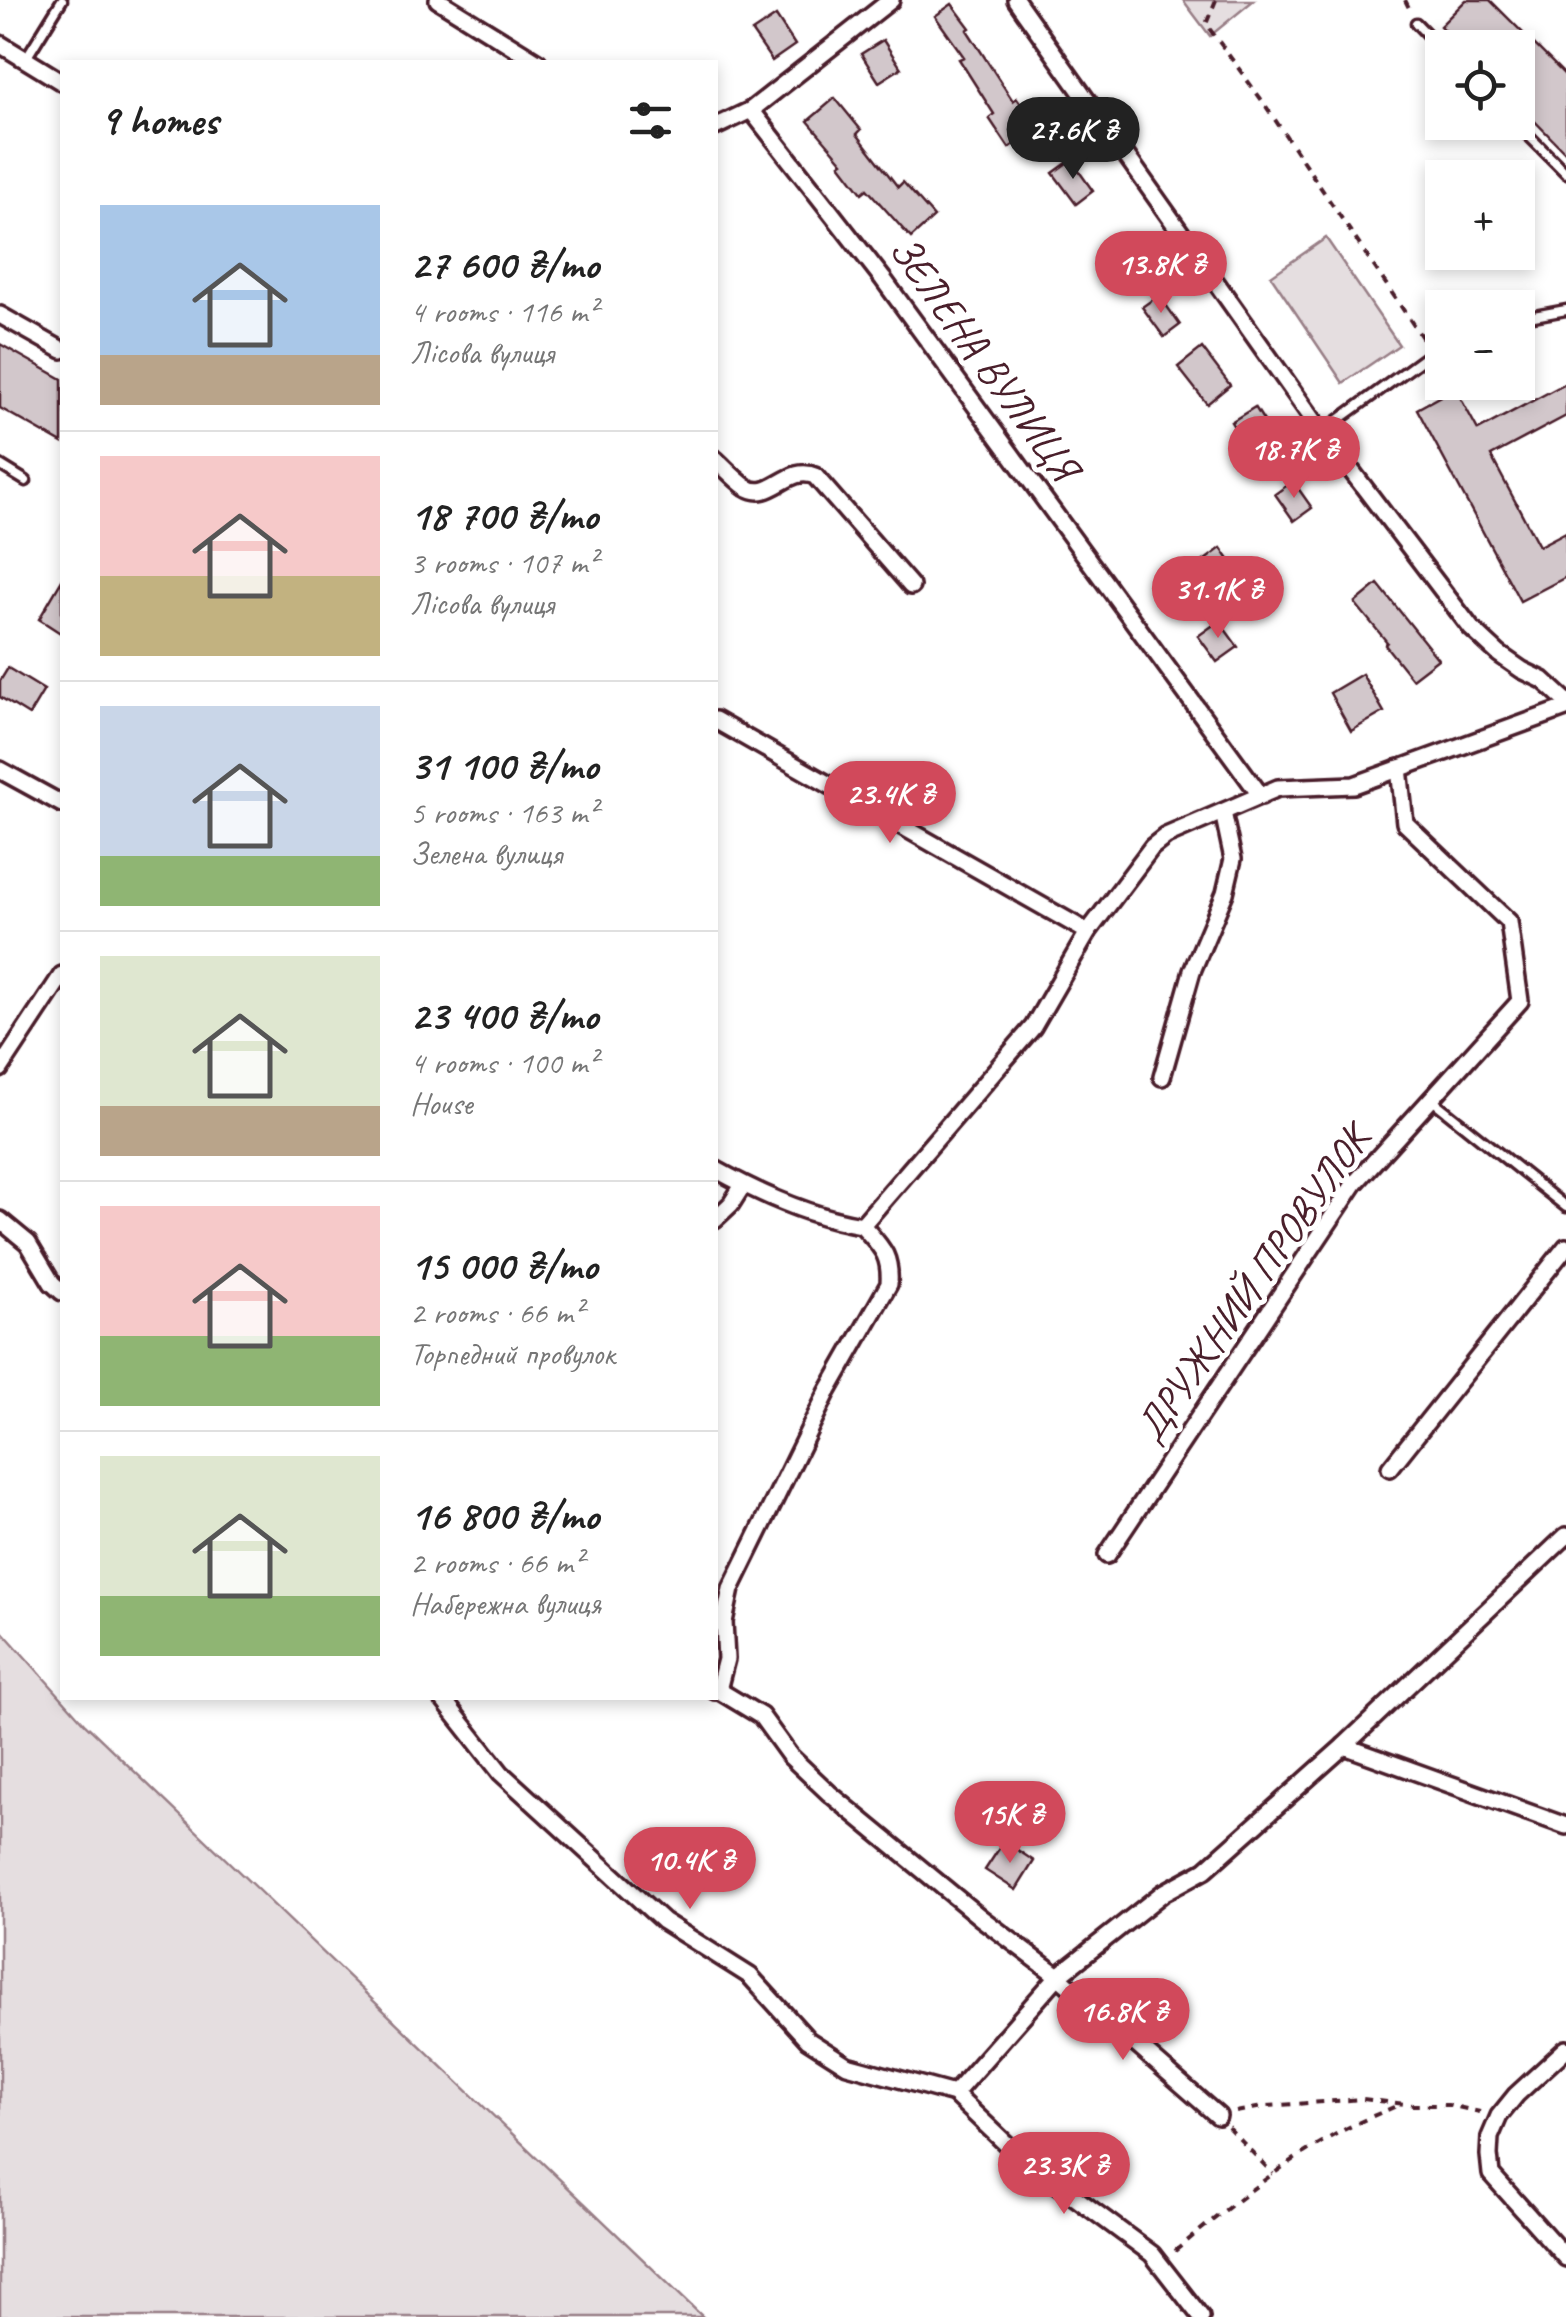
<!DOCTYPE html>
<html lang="en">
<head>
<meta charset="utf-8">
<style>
  :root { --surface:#fff; --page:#f2f2f2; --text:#222; --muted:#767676; --line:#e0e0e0; --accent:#d1495b }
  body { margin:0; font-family:Caveat,sans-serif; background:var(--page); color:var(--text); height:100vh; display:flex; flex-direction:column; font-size:38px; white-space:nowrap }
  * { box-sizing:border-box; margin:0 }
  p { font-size:32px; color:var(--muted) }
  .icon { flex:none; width:55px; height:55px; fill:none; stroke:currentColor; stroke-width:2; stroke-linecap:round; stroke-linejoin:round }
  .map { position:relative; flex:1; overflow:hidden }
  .side { position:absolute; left:60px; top:60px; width:658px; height:1640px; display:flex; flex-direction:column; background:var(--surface); border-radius:0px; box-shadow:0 5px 15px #0003 }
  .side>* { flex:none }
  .buttons { position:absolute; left:1425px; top:30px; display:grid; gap:20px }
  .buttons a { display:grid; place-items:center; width:110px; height:110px; border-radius:0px; background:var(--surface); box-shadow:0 5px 15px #0003; font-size:50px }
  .price { position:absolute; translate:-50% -85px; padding:0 22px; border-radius:35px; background:var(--accent); color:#fff; font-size:32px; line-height:65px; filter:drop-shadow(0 2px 5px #0008) }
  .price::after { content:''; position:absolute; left:50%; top:60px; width:30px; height:22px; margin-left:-15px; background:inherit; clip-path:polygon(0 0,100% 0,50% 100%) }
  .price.active { background:#222; color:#fff }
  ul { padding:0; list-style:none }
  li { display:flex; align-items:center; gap:30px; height:250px; padding:0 40px }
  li+li { border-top:2px solid var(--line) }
  li span { display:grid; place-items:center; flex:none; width:280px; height:200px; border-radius:0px; color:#555 }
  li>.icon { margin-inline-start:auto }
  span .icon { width:120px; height:120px; fill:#fffc; stroke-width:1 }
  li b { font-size:42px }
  h2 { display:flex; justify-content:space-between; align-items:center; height:120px; padding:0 40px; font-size:42px }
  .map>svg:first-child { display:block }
</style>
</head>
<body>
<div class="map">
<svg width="1566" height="2317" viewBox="0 0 1566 2317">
  <rect width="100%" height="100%" fill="#fff"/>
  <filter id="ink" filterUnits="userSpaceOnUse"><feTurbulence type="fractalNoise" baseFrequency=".01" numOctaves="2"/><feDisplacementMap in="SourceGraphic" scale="20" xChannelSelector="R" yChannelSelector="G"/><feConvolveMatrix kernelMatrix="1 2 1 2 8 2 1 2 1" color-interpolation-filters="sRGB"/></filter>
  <g filter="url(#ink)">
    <g fill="#e5dee0" stroke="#987e86" stroke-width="2.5">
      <polygon points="1183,0 1254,0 1210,36"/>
      <polygon points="1326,238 1399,345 1343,383 1271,276"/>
      <polygon points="0,1629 85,1724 703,2317 0,2317"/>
    </g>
    <g fill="#d2c7cb" stroke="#4a1f2b" stroke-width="2.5">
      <polygon points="1466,0 1490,0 1566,76 1566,153 1518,104 1518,48 1461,48 1440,26"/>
      <polygon points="952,4 970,28 967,30 1013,101 1017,98 1038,128 1009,148 989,118 994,114 959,59 964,57 935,16"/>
      <polygon points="776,16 795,45 772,61 752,32"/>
      <polygon points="883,40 901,68 879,82 861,54"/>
      <polygon points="835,98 861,130 857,134 898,187 903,182 934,217 911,238 867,189 862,193 840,164 843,162 808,121"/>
      <polygon points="1071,160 1093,191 1076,204 1053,173"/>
      <polygon points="1159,295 1180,325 1164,337 1142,307"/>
      <polygon points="0,344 62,379 62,443 0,408"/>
      <polygon points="1202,348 1230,385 1207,404 1178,367"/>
      <polygon points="1566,383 1566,416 1491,456 1539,546 1566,532 1566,577 1520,601 1417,409 1455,388 1478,430"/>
      <polygon points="1255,407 1276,440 1252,455 1231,422"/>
      <polygon points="1293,481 1312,508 1294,521 1275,494"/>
      <polygon points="1221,548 1241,577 1209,600 1189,572"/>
      <polygon points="62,580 62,634 39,619"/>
      <polygon points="1378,584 1438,659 1412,679 1385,645 1387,642 1355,603"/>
      <polygon points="1219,621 1238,647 1217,662 1198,636"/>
      <polygon points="8,668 44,690 29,715 0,697 0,681"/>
      <polygon points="1362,674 1384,712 1351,731 1330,693"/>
      <polygon points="1004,1841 1034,1861 1016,1890 985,1870"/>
    </g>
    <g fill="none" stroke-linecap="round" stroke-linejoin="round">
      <g stroke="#4a1f2b" stroke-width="15">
        <g id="lane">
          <polyline points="1416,23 1442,50"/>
          <polyline points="25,60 62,0"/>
          <polyline points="1515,122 1566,173"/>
          <polyline points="1518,319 1566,310"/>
          <polyline points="1322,432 1442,345"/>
          <polyline points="0,465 26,481"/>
          <polyline points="1431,1099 1566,1207"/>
        </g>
      </g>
      <g stroke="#4a1f2b" stroke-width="22">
        <g id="street">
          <polyline points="438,0 538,62"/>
          <polyline points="891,0 751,110 883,279 1261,796"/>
          <polyline points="1016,0 1322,432 1471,628 1499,654 1522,670 1543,680 1566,701"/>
          <polyline points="0,44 62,82"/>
          <polyline points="715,127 751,110"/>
          <polyline points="0,315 62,350"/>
          <path d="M715 459C725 468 735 479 746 487 771 503 788 464 815 476L911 586"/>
          <polyline points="715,720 1088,932"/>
          <polyline points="0,770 62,804"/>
          <polyline points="0,1069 62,975"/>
          <polyline points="1162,1077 1192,971 1225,893 1233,859 1223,812"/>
          <path d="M715 1169C760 1194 811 1217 862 1225"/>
          <polyline points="715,1219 731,1204 743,1185"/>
          <polyline points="0,1220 28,1243 52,1283 62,1292"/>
          <polyline points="862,1225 1033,1027 1088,932 1152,847 1166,836 1278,788 1354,785 1566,708"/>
          <polyline points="1390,1468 1566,1247"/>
          <polyline points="1107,1555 1355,1183 1520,1001 1509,922 1405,823 1399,768"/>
          <path d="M718 1690 726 1659 724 1622 731 1589 827 1393 889 1284C891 1254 881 1247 862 1225"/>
          <polyline points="715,1691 718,1690 761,1716 790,1756 829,1793 981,1918 1058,1976 1218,2116"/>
          <polyline points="442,1698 501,1773 663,1921 750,1976 808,2040 847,2065 954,2094 1019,2156 1152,2254 1201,2317"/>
          <polyline points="1344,1746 1566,1826"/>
          <polyline points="1566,2049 1516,2095 1499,2116 1490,2137 1489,2155 1491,2174 1566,2258"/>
          <polyline points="954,2094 1058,1976 1163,1893 1205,1870 1344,1746 1566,1536"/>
        </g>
      </g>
      <g stroke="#4a1f2b" stroke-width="4" stroke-dasharray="8 8" stroke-linecap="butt">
        <polyline points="1216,0 1206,24 1261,99 1423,339"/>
        <polyline points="1405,0 1410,10"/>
        <polyline points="1236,2112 1267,2106 1363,2099 1413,2105 1448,2105 1480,2112"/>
        <polyline points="1228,2127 1273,2174"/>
        <path d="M1175 2251C1226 2209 1279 2165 1338 2133 1358 2122 1380 2113 1401 2104"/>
      </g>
      <use href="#lane" stroke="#fff" stroke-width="8"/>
      <use href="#street" stroke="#fff" stroke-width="15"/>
    </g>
  </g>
  <g text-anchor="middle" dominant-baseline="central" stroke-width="10" stroke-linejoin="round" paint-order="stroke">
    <g font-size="42" fill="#4a1f2b" stroke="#fff">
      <text transform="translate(984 358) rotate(54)">ЗЕЛЕНА ВУЛИЦЯ</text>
      <text transform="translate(1252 1284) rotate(-55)">ДРУЖНИЙ ПРОВУЛОК</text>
    </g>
  </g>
</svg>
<div class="buttons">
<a><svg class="icon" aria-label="locate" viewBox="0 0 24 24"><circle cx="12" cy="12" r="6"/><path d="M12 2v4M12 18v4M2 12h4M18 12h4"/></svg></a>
<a>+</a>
<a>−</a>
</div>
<b class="price active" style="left:1073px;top:182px">27.6K ₴</b>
<b class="price" style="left:1161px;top:316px">13.8K ₴</b>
<b class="price" style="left:1294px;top:501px">18.7K ₴</b>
<b class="price" style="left:1218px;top:641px">31.1K ₴</b>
<b class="price" style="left:890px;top:846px">23.4K ₴</b>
<b class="price" style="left:1010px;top:1866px">15K ₴</b>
<b class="price" style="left:690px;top:1912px">10.4K ₴</b>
<b class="price" style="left:1123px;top:2063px">16.8K ₴</b>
<b class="price" style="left:1064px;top:2217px">23.3K ₴</b>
<section class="side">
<h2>9 homes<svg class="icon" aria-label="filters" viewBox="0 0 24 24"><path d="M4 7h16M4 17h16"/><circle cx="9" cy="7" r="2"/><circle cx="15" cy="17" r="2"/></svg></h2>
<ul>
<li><span style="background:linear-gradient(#a9c7e8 75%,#b9a48a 0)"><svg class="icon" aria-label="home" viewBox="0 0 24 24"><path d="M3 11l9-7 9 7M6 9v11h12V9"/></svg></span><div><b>27 600 ₴/mo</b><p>4 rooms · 116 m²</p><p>Лісова вулиця</p></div></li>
<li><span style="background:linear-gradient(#f6c9c9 60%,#c2b280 0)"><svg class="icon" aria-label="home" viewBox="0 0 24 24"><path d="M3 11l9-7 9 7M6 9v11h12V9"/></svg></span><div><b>18 700 ₴/mo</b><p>3 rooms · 107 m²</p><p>Лісова вулиця</p></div></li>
<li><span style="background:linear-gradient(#c9d6e8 75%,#8fb573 0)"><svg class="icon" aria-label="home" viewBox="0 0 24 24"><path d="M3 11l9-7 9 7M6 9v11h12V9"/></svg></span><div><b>31 100 ₴/mo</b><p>5 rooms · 163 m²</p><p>Зелена вулиця</p></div></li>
<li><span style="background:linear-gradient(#dfe7d0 75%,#b9a48a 0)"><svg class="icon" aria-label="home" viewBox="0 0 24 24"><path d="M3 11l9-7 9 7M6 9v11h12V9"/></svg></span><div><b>23 400 ₴/mo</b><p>4 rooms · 100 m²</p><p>House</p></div></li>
<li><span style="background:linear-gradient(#f6c9c9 65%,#8fb573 0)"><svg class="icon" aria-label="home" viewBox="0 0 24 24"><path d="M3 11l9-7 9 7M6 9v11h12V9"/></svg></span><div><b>15 000 ₴/mo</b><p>2 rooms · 66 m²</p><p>Торпедний провулок</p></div></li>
<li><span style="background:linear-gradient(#dfe7d0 70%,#8fb573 0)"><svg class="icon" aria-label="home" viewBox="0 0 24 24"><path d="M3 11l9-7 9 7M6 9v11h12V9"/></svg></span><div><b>16 800 ₴/mo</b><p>2 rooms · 66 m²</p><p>Набережна вулиця</p></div></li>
</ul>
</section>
</div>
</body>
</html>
